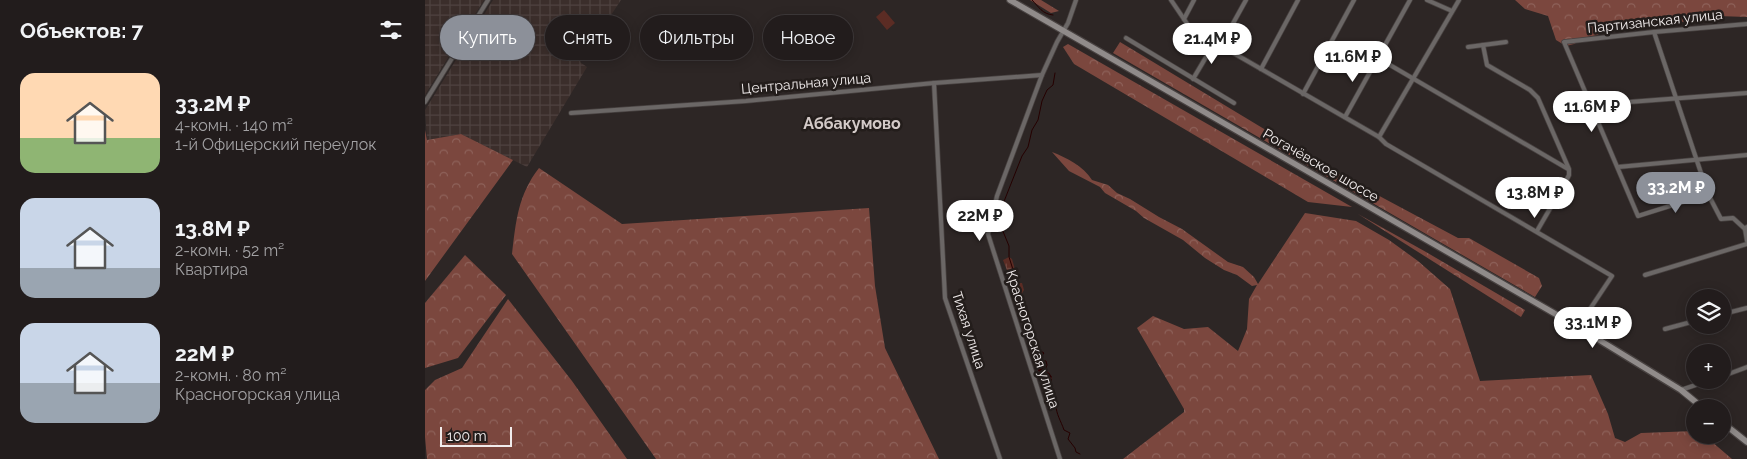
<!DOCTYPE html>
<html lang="ru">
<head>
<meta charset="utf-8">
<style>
  :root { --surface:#221c1c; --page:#2e2929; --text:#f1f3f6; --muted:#a2a1a3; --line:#3f3a3b; --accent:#8c9099 }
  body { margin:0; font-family:Raleway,sans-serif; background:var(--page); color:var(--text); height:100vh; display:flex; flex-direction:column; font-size:19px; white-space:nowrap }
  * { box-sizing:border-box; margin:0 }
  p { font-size:16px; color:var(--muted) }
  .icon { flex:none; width:28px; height:28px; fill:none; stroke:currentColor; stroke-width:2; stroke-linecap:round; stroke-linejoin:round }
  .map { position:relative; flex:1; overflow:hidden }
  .sheet { display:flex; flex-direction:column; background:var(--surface); width:425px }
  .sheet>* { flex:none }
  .banner { position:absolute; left:15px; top:15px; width:475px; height:45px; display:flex; gap:10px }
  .tools { position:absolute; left:1261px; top:289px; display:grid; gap:10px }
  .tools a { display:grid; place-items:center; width:45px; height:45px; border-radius:50%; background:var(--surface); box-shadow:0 2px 12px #0003,0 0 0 1px var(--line); font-size:25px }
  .scale { position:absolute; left:15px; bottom:12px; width:72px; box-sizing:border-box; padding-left:5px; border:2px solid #f1ecec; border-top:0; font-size:14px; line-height:18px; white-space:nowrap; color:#f1ecec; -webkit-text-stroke:4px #231d1b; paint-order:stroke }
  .price { position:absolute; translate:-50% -42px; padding:0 11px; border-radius:18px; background:#fff; color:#222; font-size:16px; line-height:32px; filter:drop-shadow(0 1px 2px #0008) }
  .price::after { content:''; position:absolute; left:50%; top:30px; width:15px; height:11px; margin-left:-8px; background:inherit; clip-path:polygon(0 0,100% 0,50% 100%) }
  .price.on { background:var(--accent); color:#fff }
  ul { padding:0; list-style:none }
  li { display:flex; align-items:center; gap:15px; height:125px; padding:0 20px }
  li span { display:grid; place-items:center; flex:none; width:140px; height:100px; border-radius:15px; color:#555 }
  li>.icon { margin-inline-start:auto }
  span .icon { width:60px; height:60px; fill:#fffc; stroke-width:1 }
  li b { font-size:21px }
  h2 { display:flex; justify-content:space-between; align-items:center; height:60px; padding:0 20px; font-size:21px }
  .chip { padding:0 18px; border-radius:22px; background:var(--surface); box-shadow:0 2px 12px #0003,0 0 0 1px var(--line); font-size:18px; line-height:45px }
  .chip.on { background:var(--accent); color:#fff }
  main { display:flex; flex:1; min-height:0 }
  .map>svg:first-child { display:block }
</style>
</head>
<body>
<main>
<section class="sheet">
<h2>Объектов: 7<svg class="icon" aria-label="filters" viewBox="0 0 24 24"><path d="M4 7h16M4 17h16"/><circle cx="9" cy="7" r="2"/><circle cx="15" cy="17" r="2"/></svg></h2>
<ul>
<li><span style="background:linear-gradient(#ffd9b3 65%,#8fb573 0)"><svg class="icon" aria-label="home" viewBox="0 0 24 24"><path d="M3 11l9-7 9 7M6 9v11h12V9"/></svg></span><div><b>33.2M ₽</b><p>4-комн. · 140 m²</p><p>1-й Офицерский переулок</p></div></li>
<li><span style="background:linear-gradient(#c9d6e8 70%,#9aa5b1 0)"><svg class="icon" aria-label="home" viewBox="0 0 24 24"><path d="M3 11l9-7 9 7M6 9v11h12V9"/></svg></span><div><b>13.8M ₽</b><p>2-комн. · 52 m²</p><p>Квартира</p></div></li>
<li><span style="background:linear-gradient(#c9d6e8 60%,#9aa5b1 0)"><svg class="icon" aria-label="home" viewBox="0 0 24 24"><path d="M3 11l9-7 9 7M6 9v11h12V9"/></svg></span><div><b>22M ₽</b><p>2-комн. · 80 m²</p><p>Красногорская улица</p></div></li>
</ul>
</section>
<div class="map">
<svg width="1322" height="459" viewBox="0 0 1322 459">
  <defs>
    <pattern id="industrial-grid" width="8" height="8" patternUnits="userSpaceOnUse" patternTransform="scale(1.25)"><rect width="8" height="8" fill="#3b2e2b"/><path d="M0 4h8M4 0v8" fill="none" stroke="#4e4240"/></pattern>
    <pattern id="forest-crowns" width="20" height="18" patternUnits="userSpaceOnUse" patternTransform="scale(1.25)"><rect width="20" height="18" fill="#7b473e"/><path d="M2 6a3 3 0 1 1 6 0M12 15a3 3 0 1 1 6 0" fill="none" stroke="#8e625a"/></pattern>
    <pattern id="wetland-marsh" width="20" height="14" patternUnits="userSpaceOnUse" patternTransform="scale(1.25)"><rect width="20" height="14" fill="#5b2c24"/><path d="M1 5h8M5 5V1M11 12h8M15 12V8" fill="none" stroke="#734b44"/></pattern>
    <pattern id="water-rules" width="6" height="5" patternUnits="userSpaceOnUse" patternTransform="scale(1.25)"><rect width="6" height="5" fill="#250000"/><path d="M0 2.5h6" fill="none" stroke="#452525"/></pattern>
  </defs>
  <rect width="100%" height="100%" fill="#2d2625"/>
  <g fill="url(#industrial-grid)">
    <polygon points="0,0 59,0 0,95"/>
    <polygon points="68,0 196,0 155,62 162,67 102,167 36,134 2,140 0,110"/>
  </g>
  <g fill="url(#forest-crowns)">
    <polygon points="605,0 616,0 634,11 626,13"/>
    <polygon points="1090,0 1322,0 1322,17 1293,16 1232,26 1180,30 1172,35 1162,37 1149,44 1141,46 1131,40 1123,16 1100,9"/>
    <polygon points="695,42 917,176 1033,238 1044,238 1114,278 1117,286 1110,297 688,53"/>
    <polygon points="643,44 927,207 883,202 649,64 638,47"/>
    <polygon points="0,130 2,140 36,134 88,160 0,281"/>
    <path d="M627 152C642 158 658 166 667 180L683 185 692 193 705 199 734 217 757 229 803 262 818 267 829 277 833 284 880 213 931 221 964 240 993 261 1025 289 1055 381 1166 375 1183 414 1190 438 1200 442 1216 433 1270 431V435H1279L1307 459H698L759 412V409L712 328 728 316 759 329 783 327 813 351 822 329 824 299 832 285 827 286 812 275 799 270 780 258 758 240 719 218 711 211 680 193 675 187 644 171Z"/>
    <path d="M114 168 197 224 444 208 450 286 460 348 514 459H231L87 254C91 221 93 195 114 168Z"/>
    <polygon points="933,214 1001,252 1100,310 1096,317"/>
    <polygon points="40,255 81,295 33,358 0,368 0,303"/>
    <polygon points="83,299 147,381 202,459 2,459 0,437 0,390 10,380 37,368"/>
  </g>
  <path fill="url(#wetland-marsh)" d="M584 257 587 259 591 273 593 275V283H597L599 290 596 295 589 290C586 279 582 271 578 260Z"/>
  <polygon fill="#5b2c24" points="459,10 470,23 462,30 451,17"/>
  <polygon fill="url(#water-rules)" points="620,367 627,377 625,400 620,387 620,380 616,377 612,368"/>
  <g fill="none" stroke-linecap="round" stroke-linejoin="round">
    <g stroke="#250000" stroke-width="1">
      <path d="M607 0C614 7 617 14 628 15"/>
      <polyline points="621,368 622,365 621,361 616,361 615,358 619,353 614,350 614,347 609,342 603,329 604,325 599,314 597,315 593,303 596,295 584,257 584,246 575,224 576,209 597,156 603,147 607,130 613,120 617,101 622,90 628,85 630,73"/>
      <path d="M625 400 631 405C631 414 636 421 639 430L645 433 643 439 650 448 651 452 655 454"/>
    </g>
    <g stroke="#484241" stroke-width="5.5">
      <g id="street">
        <polyline points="746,0 765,28 954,137 961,144 1187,276 1153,327"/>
        <polyline points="1002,0 1027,11"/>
        <polyline points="759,19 769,0"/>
        <polyline points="1229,32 1283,194 1296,219 1308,218 1320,229"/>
        <polyline points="701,38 809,103"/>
        <polyline points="796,45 821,0"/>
        <polyline points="1058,45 1062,65 1105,90 1113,98 1144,169 1144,175 1141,181 1112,231"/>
        <polyline points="1043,47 1081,42"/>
        <polyline points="953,58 1143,169"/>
        <polyline points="836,69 873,0"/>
        <polyline points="768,79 790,42"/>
        <polyline points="509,83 520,298 575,459"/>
        <polyline points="878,94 929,0"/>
        <polyline points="0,102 63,0"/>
        <polyline points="1165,105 1322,93"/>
        <polyline points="146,113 321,101 509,83 617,75"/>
        <polyline points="920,117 985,0"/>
        <polyline points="954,137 1034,0"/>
        <polyline points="1193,167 1322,155"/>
        <polyline points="1283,194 1213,216 1139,42 1229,32 1322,24"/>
        <polyline points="1322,227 1320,229 1322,241"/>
        <polyline points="1220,275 1322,244"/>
        <polyline points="1298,314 1322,308"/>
        <polyline points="1240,329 1270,321"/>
        <polyline points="1298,376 1322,367"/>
        <polyline points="1256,390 1285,380"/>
        <polyline points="635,459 563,234 572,196 617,75 632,42 643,23 651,0"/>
      </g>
    </g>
    <g stroke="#484241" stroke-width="8">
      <g id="secondary">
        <polyline points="585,0 1153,327 1256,390 1278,408"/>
        <polyline points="1298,423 1322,442"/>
      </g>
    </g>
    <use href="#street" stroke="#6b6766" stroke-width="4"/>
    <use href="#secondary" stroke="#908b8a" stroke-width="5.5"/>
  </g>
  <g text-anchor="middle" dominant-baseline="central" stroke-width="5" stroke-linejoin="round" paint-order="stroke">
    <g font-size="14" fill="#f1ecec" stroke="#231d1b">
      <text transform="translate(1230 21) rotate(-6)">Партизанская улица</text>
      <text transform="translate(381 83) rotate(-5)">Центральная улица</text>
      <text transform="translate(896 165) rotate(30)">Рогачёвское шоссе</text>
      <text transform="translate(544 330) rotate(72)">Тихая улица</text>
      <text transform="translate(608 339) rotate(72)">Красногорская улица</text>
    </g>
    <g font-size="16" font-weight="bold" fill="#d3cac8" stroke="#231d1b">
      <text x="427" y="123">Аббакумово</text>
    </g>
  </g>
</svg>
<div class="tools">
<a><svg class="icon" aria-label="layers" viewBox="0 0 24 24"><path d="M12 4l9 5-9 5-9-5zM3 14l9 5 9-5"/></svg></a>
<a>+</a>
<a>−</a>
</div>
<div class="scale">100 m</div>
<b class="price" style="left:787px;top:65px">21.4M ₽</b>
<b class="price" style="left:928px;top:83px">11.6M ₽</b>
<b class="price" style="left:1167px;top:133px">11.6M ₽</b>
<b class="price on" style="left:1251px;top:214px">33.2M ₽</b>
<b class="price" style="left:1110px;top:219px">13.8M ₽</b>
<b class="price" style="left:555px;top:242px">22M ₽</b>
<b class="price" style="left:1168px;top:349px">33.1M ₽</b>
<div class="banner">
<a class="chip on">Купить</a>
<a class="chip">Снять</a>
<a class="chip">Фильтры</a>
<a class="chip">Новое</a>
</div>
</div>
</main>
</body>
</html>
